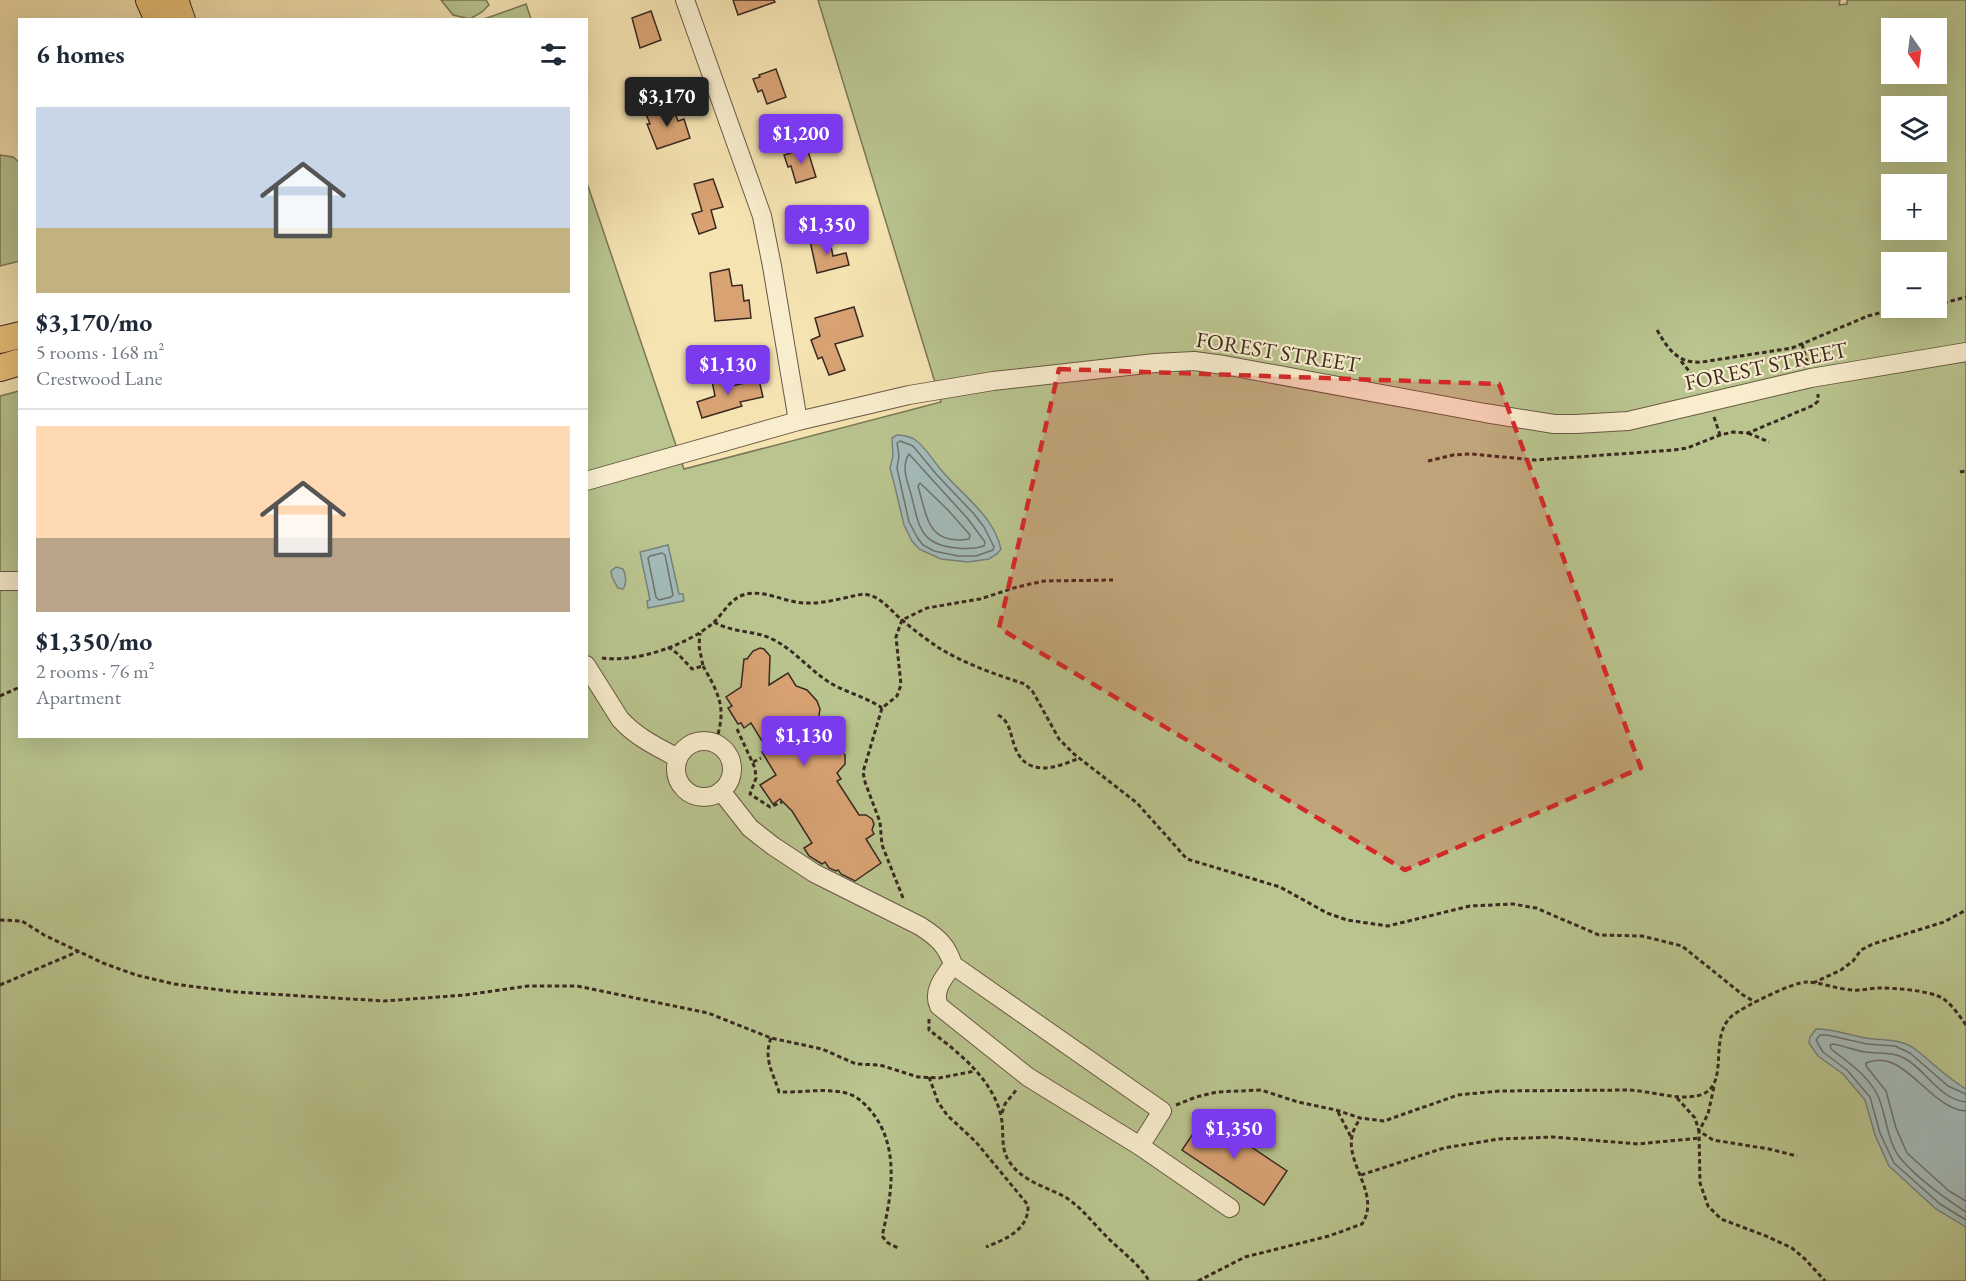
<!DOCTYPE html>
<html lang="en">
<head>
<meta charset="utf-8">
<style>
  :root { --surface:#fff; --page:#f2f2f3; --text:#1f2937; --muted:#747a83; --line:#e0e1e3; --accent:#7c3aed }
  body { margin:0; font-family:"EB Garamond",serif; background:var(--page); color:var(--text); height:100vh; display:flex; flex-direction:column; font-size:22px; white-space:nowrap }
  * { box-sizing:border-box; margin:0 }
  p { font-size:20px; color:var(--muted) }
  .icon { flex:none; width:33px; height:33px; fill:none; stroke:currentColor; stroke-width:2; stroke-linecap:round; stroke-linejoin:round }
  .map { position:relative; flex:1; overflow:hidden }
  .panel { position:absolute; left:18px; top:18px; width:570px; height:720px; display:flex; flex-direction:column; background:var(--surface); border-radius:0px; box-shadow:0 6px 24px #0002 }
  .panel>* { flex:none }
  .needle { width:39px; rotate:166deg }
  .fabs { position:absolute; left:1881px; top:18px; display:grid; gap:12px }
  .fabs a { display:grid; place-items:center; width:66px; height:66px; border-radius:0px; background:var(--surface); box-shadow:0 6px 24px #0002; font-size:30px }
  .price { position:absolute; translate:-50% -51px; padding:0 14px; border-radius:6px; background:var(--accent); color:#fff; font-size:20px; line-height:39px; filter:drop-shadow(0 2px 3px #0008) }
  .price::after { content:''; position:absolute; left:50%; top:36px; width:18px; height:14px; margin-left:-9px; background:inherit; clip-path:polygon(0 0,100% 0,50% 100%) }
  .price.on { background:#222; color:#fff }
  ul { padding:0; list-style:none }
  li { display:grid; align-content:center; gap:12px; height:318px; padding:0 18px }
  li+li { border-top:2px solid var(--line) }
  li span { display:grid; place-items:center; height:186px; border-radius:0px; color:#555 }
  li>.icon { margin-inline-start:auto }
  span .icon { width:108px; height:108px; fill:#fffc; stroke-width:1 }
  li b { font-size:26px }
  h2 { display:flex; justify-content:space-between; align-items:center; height:72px; padding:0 18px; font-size:26px }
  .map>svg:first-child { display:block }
</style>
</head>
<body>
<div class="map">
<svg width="1966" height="1281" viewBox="0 0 1966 1281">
  <rect width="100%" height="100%" fill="#f5e3b2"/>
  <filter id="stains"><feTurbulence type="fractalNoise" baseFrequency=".00333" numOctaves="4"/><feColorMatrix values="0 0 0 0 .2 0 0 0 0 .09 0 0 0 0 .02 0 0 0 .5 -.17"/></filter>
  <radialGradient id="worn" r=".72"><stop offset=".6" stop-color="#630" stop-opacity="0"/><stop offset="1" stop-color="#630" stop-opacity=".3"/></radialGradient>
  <g fill="#b9c48e" stroke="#7a7758" stroke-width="1.5" fill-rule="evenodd">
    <polygon points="441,0 486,0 489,5 482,12 470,19 453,15"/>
    <path d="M818 0H1840L1839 5 1847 4V0H1966V1281H0V396L19 391 20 736H586L587 183 684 469 941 402ZM1892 28H1936V74H1892ZM1892 106H1936V152H1892ZM1892 184H1936V230H1892ZM1892 262H1936V308H1892Z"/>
    <polygon points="526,4 531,19 484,19"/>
    <polygon points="0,155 13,157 19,162 20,261 0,266"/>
  </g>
  <g fill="#a3bbb9" stroke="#79817c" stroke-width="1.5">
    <path d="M897 435C904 435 908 436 914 439 926 447 933 461 942 471 962 495 994 516 1001 549L997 554 989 559 968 562 941 559 919 549 912 541 904 525 895 487 890 468 893 456 892 438Z"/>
    <polygon points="668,545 679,594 683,594 684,601 648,608 647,601 650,600 640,552"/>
    <path d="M616 567 623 569C626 574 627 584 623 589L618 588 612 577 611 571Z"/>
    <path d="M1816 1029C1834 1029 1849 1035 1866 1038 1883 1041 1900 1038 1915 1049 1933 1063 1947 1078 1966 1089V1227L1936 1209 1889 1166 1875 1135 1865 1100 1843 1074 1818 1056 1809 1043 1810 1037Z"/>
  </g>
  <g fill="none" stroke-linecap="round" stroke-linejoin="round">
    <g stroke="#6e726d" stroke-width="1.5">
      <polygon points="900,441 913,446 937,475 974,514 984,527 994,547 993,550 976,556 958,556 934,551 923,545 917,537 909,522 897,468 899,456 897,443"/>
      <path d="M909 454 968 519 985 542 984 546C975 549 966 549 957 548 919 545 919 525 911 494 907 481 901 466 909 454Z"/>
      <path d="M920 483 948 510 970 535 969 539C928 546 927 517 918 486Z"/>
      <polygon points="662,553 665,555 673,595 671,597 659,600 656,597 648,558 650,556"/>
      <polyline points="1966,1094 1948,1086 1910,1053 1895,1046 1867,1044 1827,1035 1820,1035 1816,1040 1823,1052 1847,1070 1870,1097 1880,1133 1894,1163 1940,1204 1966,1220"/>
      <path d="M1966 1102C1941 1100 1926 1071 1906 1059 1893 1051 1879 1054 1865 1052 1854 1050 1844 1046 1833 1044L1830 1045 1831 1049C1848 1062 1867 1075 1877 1094 1887 1114 1886 1141 1901 1159 1919 1180 1943 1197 1966 1212"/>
      <path d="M1966 1111C1929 1109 1904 1046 1866 1063V1066L1886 1091 1896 1128 1907 1153 1949 1191 1966 1201"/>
    </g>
  </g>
  <g fill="#d8a273" stroke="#3a2a21" stroke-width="1.5">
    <polygon points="733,0 774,0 775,2 738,15"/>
    <polygon points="651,11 661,40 640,48 632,18"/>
    <polygon points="776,69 786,97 767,104 762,90 758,92 753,79 760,77 759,75"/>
    <polygon points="669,106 672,114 675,113 678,121 684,119 690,138 657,149 647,124 650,124 646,114"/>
    <polygon points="807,148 816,177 796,183 791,166 788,167 784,155"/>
    <polygon points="713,179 723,207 711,210 716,228 699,234 692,214 702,211 694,184"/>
    <polygon points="829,237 833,256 846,253 849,265 817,273 810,241"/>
    <polygon points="729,269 732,286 742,285 744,301 749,300 751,318 715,321 710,273"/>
    <polygon points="854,307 863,336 835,344 845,370 829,375 822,357 818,359 811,340 820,336 815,318"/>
    <polygon points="723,374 726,387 759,380 763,397 740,402 742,406 702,418 697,402 715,396 711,376"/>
    <polygon points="760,648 764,649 770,656 769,685 788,673 796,686 807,690 817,701 820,709 818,721 836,748 840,749 845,755 845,764 837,773 841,779 837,781 859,815 866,815 872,819 874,824 872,830 874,834 866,839 881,863 855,881 841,874 838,870 836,871 829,868 825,862 822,864 809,856 804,848 812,843 792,811 780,799 773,804 760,785 776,775 762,752 767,749 751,723 744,728 741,723 738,724 728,708 732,706 726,697 741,687 744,659 747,659 753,651"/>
    <polygon points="1205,1116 1287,1171 1264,1205 1182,1150"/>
  </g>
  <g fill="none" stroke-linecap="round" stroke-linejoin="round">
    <g stroke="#695845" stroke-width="20">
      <g id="minor">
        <polyline points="685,0 762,216 772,266 798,421"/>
        <polyline points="586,481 798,421 909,395 993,381 1155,363 1194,361 1224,365 1485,413 1554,424 1576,424 1628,421 1811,378 1966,352"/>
        <polyline points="0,581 20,581"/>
        <path d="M586 665 620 719C636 737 657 747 678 758"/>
        <circle cx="704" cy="769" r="28"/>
        <path d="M721 791 750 828 773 846 814 873 920 926C937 937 947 945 953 965L1162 1111 1140 1146 1230 1208"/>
        <path d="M953 965C944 977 932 991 939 1006L1028 1077 1140 1146"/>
      </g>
    </g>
    <g stroke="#3a2a21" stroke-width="28">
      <g id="highway">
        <polyline points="149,0 158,20"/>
        <polyline points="175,0 182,20"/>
        <polyline points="0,340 20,335"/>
        <polyline points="0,368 20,362"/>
      </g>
    </g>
    <g stroke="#3a2a21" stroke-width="3" stroke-dasharray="4.5 3" stroke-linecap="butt">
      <polyline points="1936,305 1966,297"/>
      <path d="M1657 330C1668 349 1678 364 1702 362L1792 348 1868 316 1883 312 1919 308"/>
      <polyline points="1802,344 1807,362"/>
      <polyline points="1681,361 1701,386"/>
      <polyline points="1714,417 1720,435"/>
      <polyline points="1748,433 1769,442"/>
      <polyline points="1428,461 1453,455 1471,454 1535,460 1674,450 1687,448 1720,435 1733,432 1748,433 1814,405 1818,401 1818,394"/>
      <polyline points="1960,472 1966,471"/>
      <path d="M714 622C732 633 754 630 772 639 795 650 810 671 832 684 848 693 866 697 882 708"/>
      <polyline points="668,647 678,654 692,669 703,666 699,646 700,633"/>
      <path d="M602 658C635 663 688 645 713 623 723 614 729 600 743 595 763 588 785 603 806 603 825 604 845 597 864 594 881 596 890 610 902 620 914 630 927 640 939 648 965 664 997 675 1025 684L1033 692 1059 739 1074 754 1137 803 1187 859 1280 887 1327 913 1347 920 1374 924 1388 926 1470 906 1513 904 1536 908 1599 935 1642 936 1682 946 1743 995 1755 1002"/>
      <path d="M703 666C711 680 722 698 721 715 721 724 718 734 716 743"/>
      <polyline points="0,696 20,687"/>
      <path d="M998 715C1011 722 1010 735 1015 747 1026 778 1057 768 1079 758"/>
      <polyline points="737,729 755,768 756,778 750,794 770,807 782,802"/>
      <polyline points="753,762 761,758"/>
      <polyline points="903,898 882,845 880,822 865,782 863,772 882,708 897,696 901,685 896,637 902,620 927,608 980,599 1017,587 1044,581 1113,580"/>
      <polyline points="0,920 22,921 44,935 103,963 136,975 174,984 236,992 384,1001 465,995 528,986 577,986 708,1013 771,1038 822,1049 856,1064 880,1065 918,1077 939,1078 975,1071"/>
      <polyline points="1813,983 1841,970 1853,961 1861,950 1873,944 1944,922 1966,910"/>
      <polyline points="0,985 79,951"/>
      <path d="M929 1019V1030C957 1051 993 1079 1001 1116 1005 1133 999 1149 1011 1164 1024 1182 1047 1187 1065 1197 1081 1207 1092 1222 1105 1235 1119 1250 1139 1263 1149 1281"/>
      <path d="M771 1038C763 1059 773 1072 779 1092 801 1093 828 1087 849 1094 858 1097 864 1103 871 1111 900 1146 892 1195 882 1236L888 1243 898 1248"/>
      <path d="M929 1077 938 1102 947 1115 976 1142 1028 1205C1029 1230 1006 1239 986 1247"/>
      <polyline points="1714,1087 1708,1114 1699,1131 1700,1183 1708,1206 1721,1219 1766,1236 1792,1248 1805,1259 1825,1281"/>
      <polyline points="1677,1098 1695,1118 1699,1131 1713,1140 1769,1149 1797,1156"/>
      <path d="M1176 1105 1196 1097 1217 1092 1261 1090 1298 1102 1336 1110 1360 1118 1384 1121 1458 1095 1499 1091 1629 1090C1651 1091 1686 1103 1705 1093 1729 1080 1708 1035 1733 1015 1745 1006 1793 982 1807 982 1819 982 1837 989 1852 990 1861 991 1870 988 1879 988 1896 988 1921 990 1938 996 1949 1000 1959 1015 1966 1025"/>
      <polyline points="1338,1112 1351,1137"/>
      <polyline points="1002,1113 1005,1104 1017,1089"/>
      <polyline points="1361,1175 1444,1148 1499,1139 1553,1137 1638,1144 1700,1138"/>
      <path d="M1198 1281 1245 1257 1329 1236 1362 1224C1381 1195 1346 1165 1352 1136 1353 1130 1357 1124 1360 1118"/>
    </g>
    <use href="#minor" stroke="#f8edcd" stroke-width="18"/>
    <use href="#highway" stroke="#eac279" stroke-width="26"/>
  </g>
  <path fill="#d62828" fill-opacity="0.2" stroke="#d62828" stroke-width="4.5" stroke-dasharray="12 8" stroke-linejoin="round" d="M1059 369 1499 384 1641 768 1405 870 999 628Z"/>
  <g text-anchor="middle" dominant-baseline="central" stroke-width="4.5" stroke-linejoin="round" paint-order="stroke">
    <g font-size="22" fill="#3a2a21" stroke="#f8edcd">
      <text transform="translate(1278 352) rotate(9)">FOREST STREET</text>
      <text transform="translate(1766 366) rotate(-12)">FOREST STREET</text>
    </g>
  </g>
  <rect width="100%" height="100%" filter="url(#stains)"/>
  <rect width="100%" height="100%" fill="url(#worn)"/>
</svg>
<div class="fabs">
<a><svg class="needle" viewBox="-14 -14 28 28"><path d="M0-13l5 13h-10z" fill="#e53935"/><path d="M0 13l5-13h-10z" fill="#747a83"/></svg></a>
<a><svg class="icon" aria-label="layers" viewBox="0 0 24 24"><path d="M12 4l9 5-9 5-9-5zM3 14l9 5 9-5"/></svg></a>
<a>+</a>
<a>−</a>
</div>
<b class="price on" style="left:667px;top:128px">$3,170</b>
<b class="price" style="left:801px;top:165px">$1,200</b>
<b class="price" style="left:827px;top:256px">$1,350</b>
<b class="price" style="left:728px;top:396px">$1,130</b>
<b class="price" style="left:804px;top:767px">$1,130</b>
<b class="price" style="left:1234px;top:1160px">$1,350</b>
<section class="panel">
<h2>6 homes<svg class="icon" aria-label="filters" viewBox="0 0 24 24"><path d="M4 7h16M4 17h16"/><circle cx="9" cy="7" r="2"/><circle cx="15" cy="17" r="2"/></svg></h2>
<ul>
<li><span style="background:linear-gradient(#c9d6e8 65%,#c2b280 0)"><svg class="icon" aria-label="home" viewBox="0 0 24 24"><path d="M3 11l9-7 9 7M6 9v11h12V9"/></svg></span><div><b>$3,170/mo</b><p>5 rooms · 168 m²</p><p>Crestwood Lane</p></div></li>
<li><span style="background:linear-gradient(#ffd9b3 60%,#b9a48a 0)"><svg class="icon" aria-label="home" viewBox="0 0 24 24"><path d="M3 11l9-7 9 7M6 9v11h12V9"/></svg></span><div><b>$1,350/mo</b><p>2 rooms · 76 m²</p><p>Apartment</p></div></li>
</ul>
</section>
</div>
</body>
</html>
